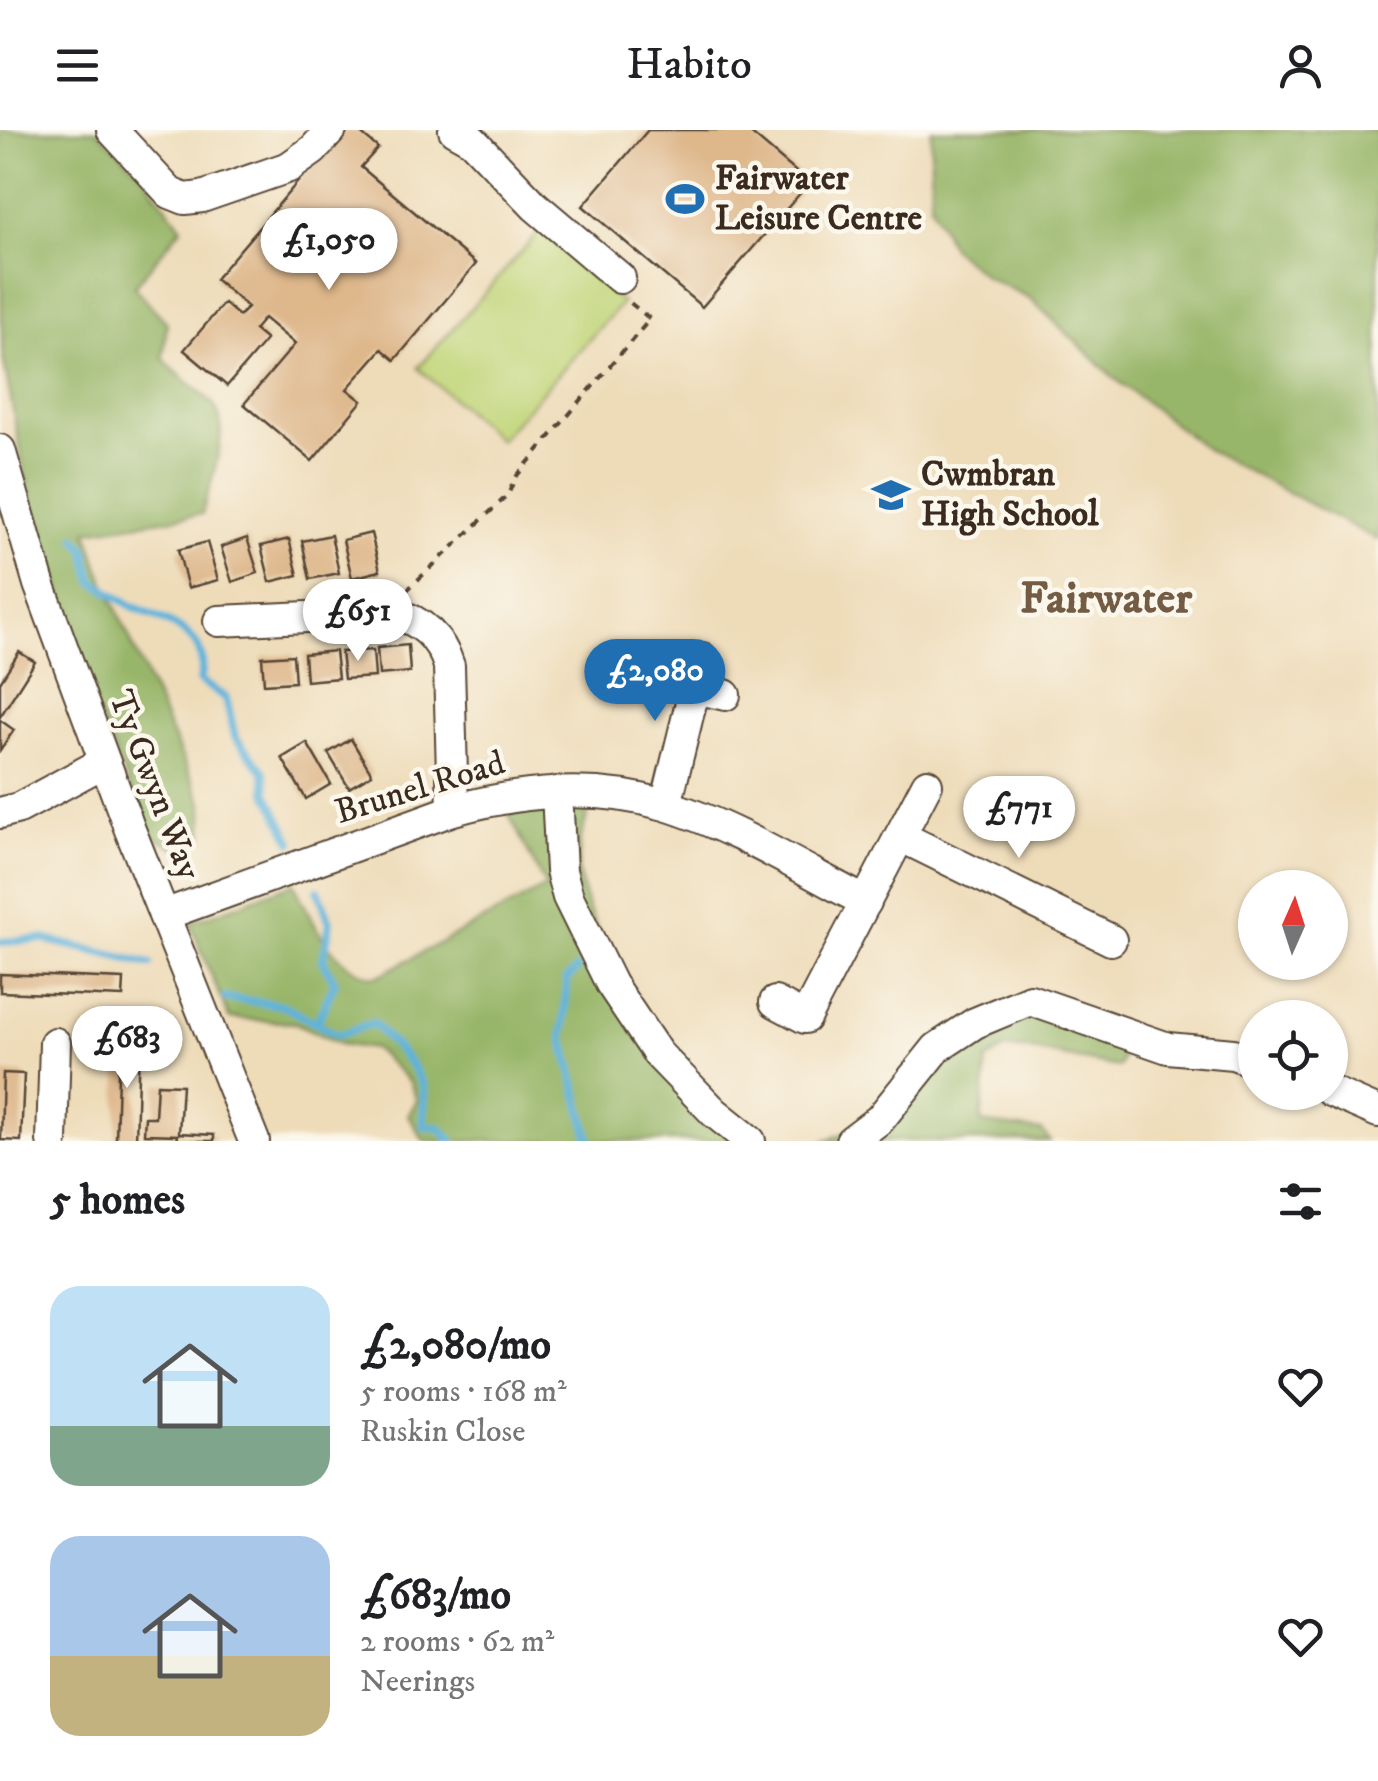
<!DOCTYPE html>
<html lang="en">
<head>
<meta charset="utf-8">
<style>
  :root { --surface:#fff; --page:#f2f2f2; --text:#202124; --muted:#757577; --accent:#1f6fb2 }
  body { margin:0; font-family:"IM FELL DW Pica",serif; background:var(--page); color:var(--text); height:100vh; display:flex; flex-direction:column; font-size:38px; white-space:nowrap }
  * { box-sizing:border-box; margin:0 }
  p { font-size:32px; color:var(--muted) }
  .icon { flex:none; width:55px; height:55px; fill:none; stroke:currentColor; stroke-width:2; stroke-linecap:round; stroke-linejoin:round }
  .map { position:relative; height:1011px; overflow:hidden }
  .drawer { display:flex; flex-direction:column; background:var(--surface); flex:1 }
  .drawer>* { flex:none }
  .needle { width:65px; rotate:3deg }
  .buttons { position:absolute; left:1238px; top:740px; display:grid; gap:20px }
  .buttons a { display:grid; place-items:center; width:110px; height:110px; border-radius:50%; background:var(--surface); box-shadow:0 2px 8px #0004; font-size:50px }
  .price { position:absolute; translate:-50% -85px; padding:0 22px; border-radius:35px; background:#fff; color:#222; font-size:32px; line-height:65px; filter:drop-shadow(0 2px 5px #0008) }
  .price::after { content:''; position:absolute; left:50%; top:60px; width:30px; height:22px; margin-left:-15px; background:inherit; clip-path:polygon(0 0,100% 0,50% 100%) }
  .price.selected { background:var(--accent); color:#fff }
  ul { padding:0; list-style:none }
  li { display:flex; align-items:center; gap:30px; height:250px; padding:0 50px }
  li span { display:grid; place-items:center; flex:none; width:280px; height:200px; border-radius:30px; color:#555 }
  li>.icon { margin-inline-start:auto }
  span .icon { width:120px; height:120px; fill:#fffc; stroke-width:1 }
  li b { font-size:42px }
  h2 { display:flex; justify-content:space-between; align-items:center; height:120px; padding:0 50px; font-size:42px }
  header { display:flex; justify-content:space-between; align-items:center; height:130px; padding:0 50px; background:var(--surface); font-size:45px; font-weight:600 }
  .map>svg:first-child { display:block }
</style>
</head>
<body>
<header><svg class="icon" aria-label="menu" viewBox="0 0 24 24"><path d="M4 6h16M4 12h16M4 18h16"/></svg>Habito<svg class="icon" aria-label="person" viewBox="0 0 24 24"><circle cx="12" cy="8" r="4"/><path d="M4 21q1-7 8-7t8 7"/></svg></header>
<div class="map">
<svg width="1378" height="1011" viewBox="0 0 1378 1011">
  <rect width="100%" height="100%" fill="#fbf7ec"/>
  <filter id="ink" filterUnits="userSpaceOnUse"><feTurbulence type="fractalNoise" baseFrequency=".01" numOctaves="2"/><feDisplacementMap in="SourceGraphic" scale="20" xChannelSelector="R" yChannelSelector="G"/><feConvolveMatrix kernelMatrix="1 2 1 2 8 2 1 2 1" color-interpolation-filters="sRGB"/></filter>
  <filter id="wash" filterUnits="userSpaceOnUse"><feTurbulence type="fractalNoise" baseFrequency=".0048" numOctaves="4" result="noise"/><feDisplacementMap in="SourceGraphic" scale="40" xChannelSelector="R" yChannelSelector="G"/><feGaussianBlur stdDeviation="2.25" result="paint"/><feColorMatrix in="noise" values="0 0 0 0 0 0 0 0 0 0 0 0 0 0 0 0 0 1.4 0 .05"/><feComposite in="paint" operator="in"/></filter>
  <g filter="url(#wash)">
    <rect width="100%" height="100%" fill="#eedcb9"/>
    <polygon fill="#c1d579" stroke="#7e804c" stroke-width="2.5" points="541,100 622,173 499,310 418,238"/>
    <g fill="#98b669" stroke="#6a7044" stroke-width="2.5">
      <path d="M0 0H96L140 42 182 97 134 157 167 193 163 228C176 246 194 255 210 271 235 294 209 354 202 384L87 401 99 439 203 675V707L180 720 151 705 98 584 25 345 2 222Z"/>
      <polygon points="931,0 1378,0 1378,410 1209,321 1113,247 1030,168 986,147 951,117 931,75"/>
      <path d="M589 679 580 710 578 742 587 776 625 859 669 924 741 995 775 1011H424L408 985 417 971 410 952 375 919 340 914 296 893 229 888 190 793 294 753C310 788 333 840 376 847L546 757 508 683Z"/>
      <polygon points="1027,865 1128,909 1119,937 1027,919 1005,919 987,930 981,993 1042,1001 1050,1011 823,1011 854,1000"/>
    </g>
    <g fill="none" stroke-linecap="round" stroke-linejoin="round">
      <g stroke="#5fb3db" stroke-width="8">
        <path d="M76 408 85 418 93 451C107 459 120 470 134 477 167 492 213 504 200 551L226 568 235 607 264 642 267 663 292 712"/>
        <polyline points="0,812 43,809 150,834"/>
        <polyline points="577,839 567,849 563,907 590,1011"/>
        <polyline points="225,868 282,875 338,905 373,893 411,934 424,957 424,997 439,997 452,1011"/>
        <polyline points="317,892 335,852 323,831 330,792 318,760"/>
      </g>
    </g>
    <g id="blocks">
      <g fill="#deb78b">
        <polygon points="342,0 357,0 378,18 361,37 476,134 395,230 382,219 347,259 362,271 312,331 244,274 295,214 264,188 254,200 266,210 227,256 184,220 224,173 239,186 248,177 215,149"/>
        <polygon points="648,0 747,0 809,53 702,177 583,76"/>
        <polygon points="371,403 380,441 352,448 343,410"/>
        <polygon points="331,405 339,443 310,449 302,411"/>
        <polygon points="247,408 258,443 232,452 221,417"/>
        <polygon points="289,409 298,445 270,452 261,416"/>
        <polygon points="207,412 218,450 188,458 178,420"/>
        <polygon points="408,515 410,542 379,545 377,518"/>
        <polygon points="373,520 375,547 344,549 341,522"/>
        <polygon points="335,521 338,548 306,551 304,524"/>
        <polygon points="19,522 35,532 0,587 0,552"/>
        <polygon points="293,525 295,552 264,554 262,527"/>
        <polygon points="0,590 14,600 0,620"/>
        <polygon points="351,609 372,644 349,658 328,623"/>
        <polygon points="307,613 331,654 306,669 282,628"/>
        <polygon points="0,844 124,849 123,867 0,862"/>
        <polygon points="119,911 139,912 136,1011 116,1011"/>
        <polygon points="3,943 24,944 21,1011 1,1010"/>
        <polygon points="157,954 182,955 179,1003 214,1005 214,1011 177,1011 178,1005 144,1004 145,987 155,987"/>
      </g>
    </g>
  </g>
  <g filter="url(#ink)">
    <use href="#blocks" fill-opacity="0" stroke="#564535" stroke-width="2.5"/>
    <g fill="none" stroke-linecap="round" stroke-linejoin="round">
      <g stroke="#564535" stroke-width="34">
        <g id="minor">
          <polyline points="112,0 170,63 185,69 202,67 289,37 313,20 331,0"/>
          <polyline points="454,0 472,10 535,76 620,148"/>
          <polyline points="0,320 39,454 130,700 254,1011"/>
          <path d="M219 491 393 483C422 491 440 507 449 536L453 680"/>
          <polyline points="695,558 725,565"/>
          <polyline points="557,662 561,741 568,767 611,854 658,924 714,982 750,1011"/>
          <polyline points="666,675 702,528"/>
          <polyline points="0,683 19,678 104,632"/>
          <polyline points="900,706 1111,810"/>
          <path d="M164 785 453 680C523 661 594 654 665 675 731 695 804 740 866 772"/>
          <polyline points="775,872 805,888 927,654"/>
          <polyline points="1330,961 1378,982"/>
          <polyline points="52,1011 55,913"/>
          <polyline points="851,1011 880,989 937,918 975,893 1030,870 1168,918 1233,924 1255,932"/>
        </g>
      </g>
      <polyline stroke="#564535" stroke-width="4" stroke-dasharray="8 8" stroke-linecap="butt" points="406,461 508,365 515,348 650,189 628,171"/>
      <use href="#minor" stroke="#fff" stroke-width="30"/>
    </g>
  </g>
  <defs>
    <g id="stadium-bare" transform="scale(3)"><path d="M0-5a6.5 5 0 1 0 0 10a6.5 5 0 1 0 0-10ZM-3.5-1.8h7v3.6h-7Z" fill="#1f6fb2" stroke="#fbf7ec" stroke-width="2.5" paint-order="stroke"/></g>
    <g id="school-bare" transform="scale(3)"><path d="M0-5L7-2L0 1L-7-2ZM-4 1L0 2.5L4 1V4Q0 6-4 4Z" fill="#1f6fb2" stroke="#fbf7ec" stroke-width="2.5" paint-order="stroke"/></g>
  </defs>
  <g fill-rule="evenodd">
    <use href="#stadium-bare" x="685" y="69"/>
    <use href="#school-bare" x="891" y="365"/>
  </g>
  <g text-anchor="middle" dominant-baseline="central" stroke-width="9" stroke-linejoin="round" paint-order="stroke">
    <g font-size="35" font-weight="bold" fill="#3b2a1e" stroke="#fbf7ec" text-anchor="start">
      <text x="715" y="49">Fairwater<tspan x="715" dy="40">Leisure Centre</tspan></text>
      <text x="921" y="345">Cwmbran<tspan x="921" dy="40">High School</tspan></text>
    </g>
    <g font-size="35" fill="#3b2a1e" stroke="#fbf7ec">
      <text transform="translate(154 655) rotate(69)">Ty Gwyn Way</text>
      <text transform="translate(420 658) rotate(-17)">Brunel Road</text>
    </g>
    <g font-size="45" font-weight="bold" fill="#745b44" stroke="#fbf7ec">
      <text x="1106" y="469">Fairwater</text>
    </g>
  </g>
</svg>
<div class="buttons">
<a><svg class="needle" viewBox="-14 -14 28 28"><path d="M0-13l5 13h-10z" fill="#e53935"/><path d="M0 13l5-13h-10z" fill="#757577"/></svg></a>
<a><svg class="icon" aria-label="locate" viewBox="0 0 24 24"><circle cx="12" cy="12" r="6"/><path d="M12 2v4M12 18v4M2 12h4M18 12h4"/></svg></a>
</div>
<b class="price" style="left:329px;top:163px">£1,050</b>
<b class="price" style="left:358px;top:534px">£651</b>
<b class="price selected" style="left:655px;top:594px">£2,080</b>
<b class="price" style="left:1019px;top:731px">£771</b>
<b class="price" style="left:127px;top:961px">£683</b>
</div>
<section class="drawer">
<h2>5 homes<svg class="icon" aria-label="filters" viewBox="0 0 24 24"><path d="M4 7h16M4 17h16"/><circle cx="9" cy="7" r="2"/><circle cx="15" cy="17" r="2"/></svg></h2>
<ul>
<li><span style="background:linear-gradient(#bfe0f5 70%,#7fa58c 0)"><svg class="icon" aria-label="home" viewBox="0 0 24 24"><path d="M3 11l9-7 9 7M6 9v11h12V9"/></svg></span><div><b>£2,080/mo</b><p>5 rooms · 168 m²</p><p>Ruskin Close</p></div><svg class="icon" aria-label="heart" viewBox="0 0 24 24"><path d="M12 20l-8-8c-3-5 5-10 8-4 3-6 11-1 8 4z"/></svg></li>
<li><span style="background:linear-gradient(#a9c7e8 60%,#c2b280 0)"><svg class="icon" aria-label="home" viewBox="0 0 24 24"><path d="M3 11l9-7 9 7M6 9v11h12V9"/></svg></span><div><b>£683/mo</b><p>2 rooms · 62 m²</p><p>Neerings</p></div><svg class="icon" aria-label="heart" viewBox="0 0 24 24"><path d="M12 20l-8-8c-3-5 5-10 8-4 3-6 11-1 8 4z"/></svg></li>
</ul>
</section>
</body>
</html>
